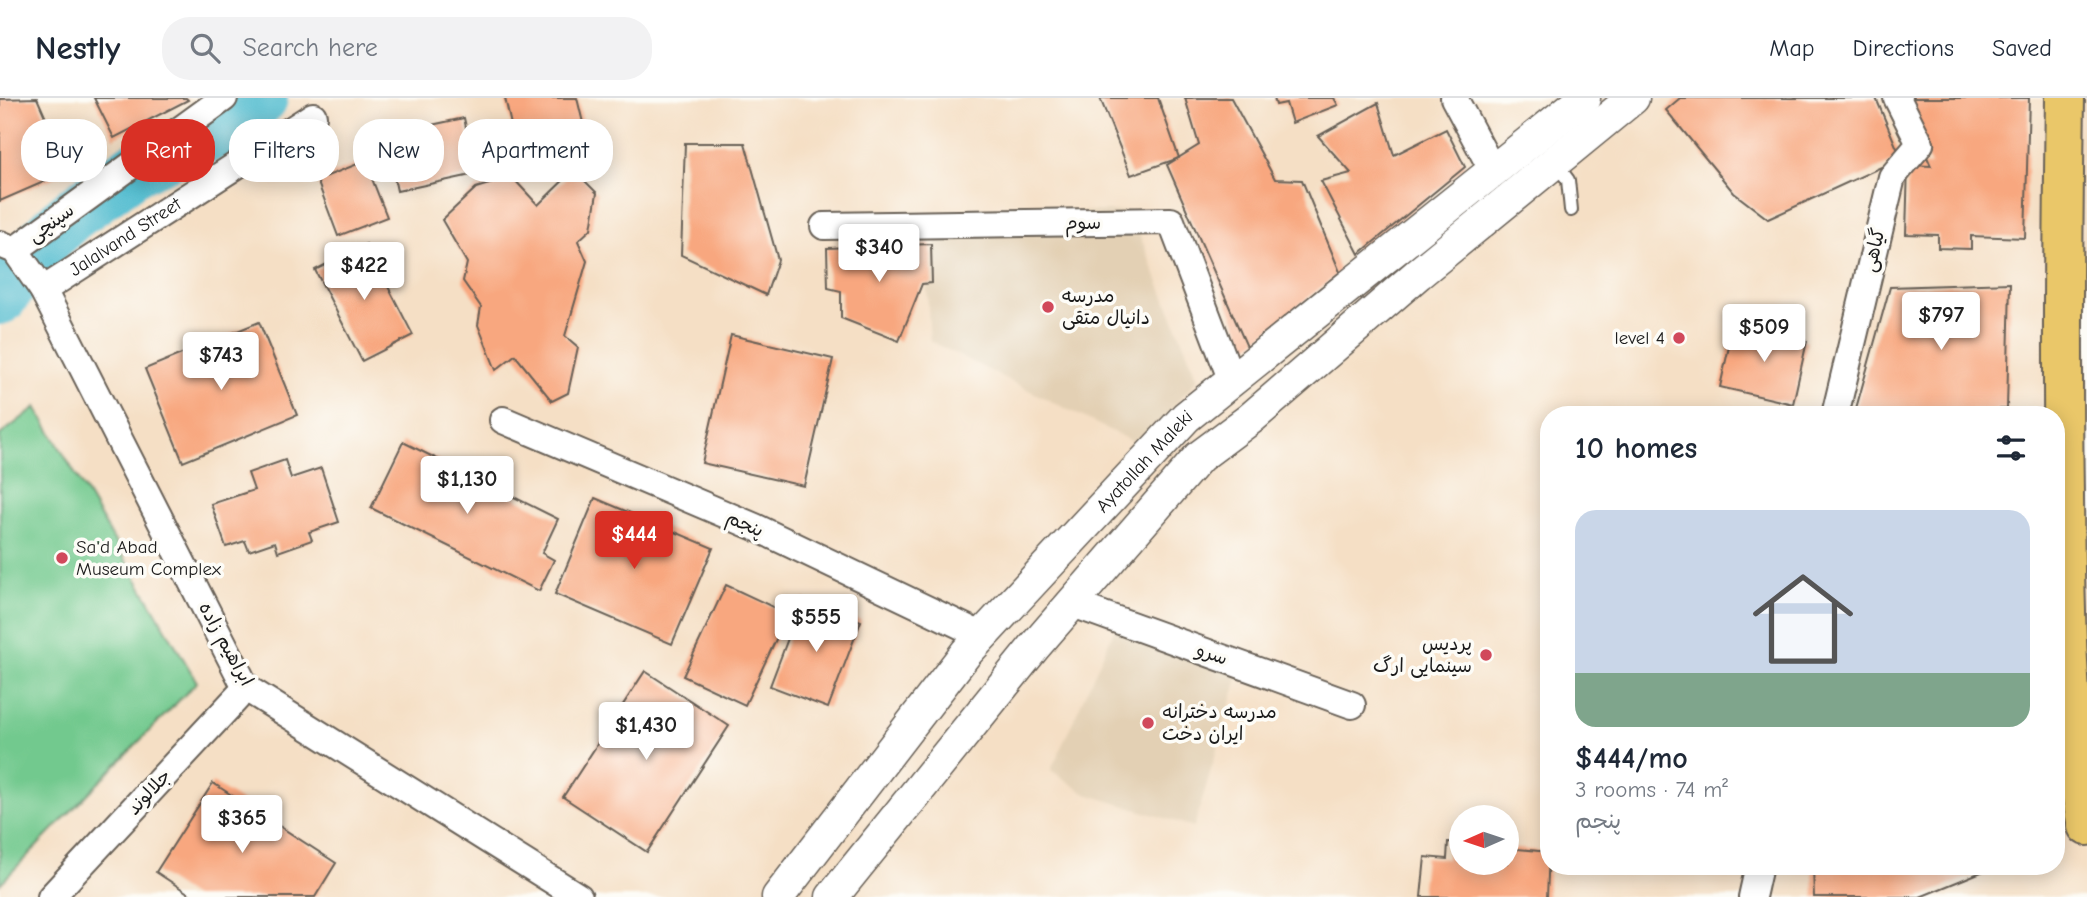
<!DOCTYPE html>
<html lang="en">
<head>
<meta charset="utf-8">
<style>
  :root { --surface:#fff; --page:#f2f2f3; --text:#1f2937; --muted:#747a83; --line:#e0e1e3; --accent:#d93025 }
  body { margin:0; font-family:"Comic Neue","Playpen Sans Arabic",sans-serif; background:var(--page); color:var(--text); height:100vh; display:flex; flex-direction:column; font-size:26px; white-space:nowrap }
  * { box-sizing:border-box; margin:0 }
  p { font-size:23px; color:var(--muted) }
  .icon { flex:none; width:38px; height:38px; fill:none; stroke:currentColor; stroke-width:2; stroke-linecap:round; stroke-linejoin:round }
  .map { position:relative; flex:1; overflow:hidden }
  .side { position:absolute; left:1540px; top:308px; width:525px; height:469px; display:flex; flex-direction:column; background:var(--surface); border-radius:28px; box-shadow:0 4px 18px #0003 }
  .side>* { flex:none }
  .guide { position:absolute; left:21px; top:21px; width:665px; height:63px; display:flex; gap:14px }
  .needle { width:46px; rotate:267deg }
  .buttons { position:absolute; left:1449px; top:707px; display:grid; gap:14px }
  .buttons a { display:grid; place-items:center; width:70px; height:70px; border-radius:50%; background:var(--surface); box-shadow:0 4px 18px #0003; font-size:35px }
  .price { position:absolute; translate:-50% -60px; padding:0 16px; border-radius:7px; background:#fff; color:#222; font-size:23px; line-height:46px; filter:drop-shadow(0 2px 4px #0008) }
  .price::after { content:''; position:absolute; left:50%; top:42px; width:21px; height:16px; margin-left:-10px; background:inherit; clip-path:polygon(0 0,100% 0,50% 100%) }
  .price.on { background:var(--accent); color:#fff }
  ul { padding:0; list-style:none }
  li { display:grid; align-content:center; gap:14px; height:371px; padding:0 35px }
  li span { display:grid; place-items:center; height:217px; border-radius:21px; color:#555 }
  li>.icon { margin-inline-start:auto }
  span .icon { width:126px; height:126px; fill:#fffc; stroke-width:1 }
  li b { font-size:30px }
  h2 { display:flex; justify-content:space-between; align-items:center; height:84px; padding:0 35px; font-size:30px }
  .pill { padding:0 24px; border-radius:28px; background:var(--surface); box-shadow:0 4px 18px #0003; font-size:24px; line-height:63px }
  .pill.on { background:var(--accent); color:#fff }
  header { display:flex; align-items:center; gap:42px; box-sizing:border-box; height:98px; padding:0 35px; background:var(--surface); border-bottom:2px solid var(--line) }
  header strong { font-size:33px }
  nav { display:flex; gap:38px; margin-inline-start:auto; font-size:24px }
  .search { width:490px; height:63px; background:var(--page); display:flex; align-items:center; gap:18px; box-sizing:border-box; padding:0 24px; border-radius:28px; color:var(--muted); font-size:26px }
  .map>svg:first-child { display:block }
</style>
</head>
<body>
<header>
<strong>Nestly</strong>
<div class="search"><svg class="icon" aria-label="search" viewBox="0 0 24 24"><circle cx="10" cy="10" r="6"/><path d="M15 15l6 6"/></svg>Search here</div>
<nav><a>Map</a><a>Directions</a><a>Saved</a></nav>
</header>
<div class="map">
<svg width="2087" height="799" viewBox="0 0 2087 799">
  <rect width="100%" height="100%" fill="#fdfcf7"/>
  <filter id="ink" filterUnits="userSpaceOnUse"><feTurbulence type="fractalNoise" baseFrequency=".0143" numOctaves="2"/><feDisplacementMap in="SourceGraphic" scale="14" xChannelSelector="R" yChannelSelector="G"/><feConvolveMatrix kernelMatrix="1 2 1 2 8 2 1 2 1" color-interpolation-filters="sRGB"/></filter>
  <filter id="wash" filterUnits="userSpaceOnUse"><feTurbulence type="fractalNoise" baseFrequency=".00686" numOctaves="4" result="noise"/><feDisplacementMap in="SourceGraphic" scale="28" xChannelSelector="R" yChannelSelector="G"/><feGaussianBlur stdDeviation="1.57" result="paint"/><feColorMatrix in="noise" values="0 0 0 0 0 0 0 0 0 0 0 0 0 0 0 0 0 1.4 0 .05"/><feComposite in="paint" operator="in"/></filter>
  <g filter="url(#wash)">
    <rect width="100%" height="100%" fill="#f5dfc5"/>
    <g fill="#e3d0b4">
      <polygon points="1130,113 1198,281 1139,347 930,243 926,175 947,114"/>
      <polygon points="1115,530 1239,577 1194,729 1086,696 1051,672"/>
    </g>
    <polygon fill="#72c98e" stroke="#477255" stroke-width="2" points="36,309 197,584 0,786 0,337"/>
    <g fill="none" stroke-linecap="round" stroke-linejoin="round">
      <polyline stroke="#54bdd0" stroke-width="54" points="0,200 42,145 70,118 134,71 220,33 261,0"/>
    </g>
    <g id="blocks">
      <g fill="#f8a77f">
        <polygon points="37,0 69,73 0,103 0,1"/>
        <polygon points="94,0 186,0 188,2 114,40"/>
        <polygon points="505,0 577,0 584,29 515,45"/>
        <polygon points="1100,0 1158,0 1179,60 1131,77"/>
        <polygon points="1185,0 1231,0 1275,81 1302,82 1340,174 1247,249 1167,67 1199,47"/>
        <polygon points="1274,0 1334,0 1338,7 1292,25 1286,5 1276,7"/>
        <polygon points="1680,0 1876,0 1901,60 1768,121 1734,95 1666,12"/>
        <polygon points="1901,0 2029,0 2025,140 1971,138 1971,151 1938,150 1938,137 1906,136 1908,67 1931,68"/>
        <polygon points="1378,5 1394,57 1446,31 1465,69 1359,156 1321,83 1351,75 1318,38"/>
        <polygon points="464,20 476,76 397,93 385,37"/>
        <polygon points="685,45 745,45 778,162 766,197 681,157"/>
        <polygon points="365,63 387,119 338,138 317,82"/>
        <polygon points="574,72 597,95 591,131 578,143 587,163 565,238 578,249 568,295 552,303 515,257 496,272 478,227 481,209 463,183 467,165 442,122 476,90 512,79 538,107"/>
        <polygon points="366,146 413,237 362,263 315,172"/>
        <polygon points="931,146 932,185 922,186 899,243 841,220 841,193 828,190 827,150"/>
        <polygon points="2010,185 2007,311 1958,313 2022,313 2022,317 1855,314 1890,189"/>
        <polygon points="259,224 297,317 183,364 145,271"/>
        <polygon points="1734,226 1807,243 1793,306 1720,289"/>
        <polygon points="731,237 833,261 804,388 702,365"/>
        <polygon points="403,344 558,421 542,455 554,462 539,493 371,410"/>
        <polygon points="285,362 291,380 321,370 339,424 309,434 312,442 278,454 275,444 249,453 245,443 226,449 211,406 254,392 248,375"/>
        <polygon points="595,400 713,450 672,546 555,496"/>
        <polygon points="726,487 788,516 745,607 683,578"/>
        <polygon points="803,501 861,523 828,610 770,588"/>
        <polygon points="645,573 729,628 647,754 563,699"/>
        <polygon points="213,685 336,765 315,799 194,799 156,774"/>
        <polygon points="1448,744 1461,745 1461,765 1507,765 1507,750 1549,754 1547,799 1421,799 1425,759 1447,761"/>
        <polygon points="1813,768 1996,768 1920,799 1814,799"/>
      </g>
    </g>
  </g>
  <g filter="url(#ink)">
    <use href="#blocks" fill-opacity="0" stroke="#686057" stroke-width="2"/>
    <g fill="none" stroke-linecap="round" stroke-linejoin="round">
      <g stroke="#686057" stroke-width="16">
        <polyline id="service" points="1556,66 1568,82 1571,112"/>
      </g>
      <g stroke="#686057" stroke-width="30">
        <g id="minor">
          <polyline points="1454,0 1493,73"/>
          <polyline points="824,128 1171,123 1232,283"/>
          <polyline points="0,146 15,152 43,192 246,590 579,799"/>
          <polyline points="15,152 224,0"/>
          <path id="s1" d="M43 192 313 18"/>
          <polyline points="1835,317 1892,79 1920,46 1897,0"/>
          <polyline points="503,322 755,429 983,538"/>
          <polyline points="1073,506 1352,607"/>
          <polyline points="51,799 246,590"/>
          <polyline points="1752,799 1759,768"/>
        </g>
      </g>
      <g stroke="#686057" stroke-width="35">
        <g id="tertiary">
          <path id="s2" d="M778 799 966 555 1186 319 1584 0"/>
          <polyline points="832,799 1035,548 1199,359 1250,321 1418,176 1633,0"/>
        </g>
      </g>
      <g stroke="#686057" stroke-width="42">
        <path id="primary" d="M2065 0C2063 132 2062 264 2064 397 2065 507 2066 620 2087 728"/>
      </g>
      <use href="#service" stroke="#fff" stroke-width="12"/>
      <use href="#minor" stroke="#fff" stroke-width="26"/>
      <use href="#tertiary" stroke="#fff" stroke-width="32"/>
      <use href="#primary" stroke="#eac769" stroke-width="38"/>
    </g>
  </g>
  <g fill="#d1495b" stroke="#fdfcf7" stroke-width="2.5">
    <circle cx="1048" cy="209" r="7"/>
    <circle cx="1679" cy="240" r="7"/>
    <circle cx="62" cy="460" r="7"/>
    <circle cx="1486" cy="557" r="7"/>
    <circle cx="1148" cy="625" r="7"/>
  </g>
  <g text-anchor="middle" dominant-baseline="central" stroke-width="7" stroke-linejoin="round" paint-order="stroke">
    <g font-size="19" fill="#1c1c1c" stroke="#fdfcf7">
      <text transform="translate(51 125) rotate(-36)">سپنچی</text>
      <text transform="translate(1083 125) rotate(-1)">سوم</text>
      <text stroke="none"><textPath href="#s1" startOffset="98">Jalalvand Street</textPath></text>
      <text transform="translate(1874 152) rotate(-77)">گیاهی</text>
      <text stroke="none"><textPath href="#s2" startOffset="570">Ayatollah Maleki</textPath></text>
      <text transform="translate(745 426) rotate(24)">پنجم</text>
      <text transform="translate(226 546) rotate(61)">ابراهیم زاده</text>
      <text transform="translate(1212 556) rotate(20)">سرو</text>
      <text transform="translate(149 694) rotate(-47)">جلالوند</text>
    </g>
    <g font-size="19" fill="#1c1c1c" stroke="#fdfcf7" text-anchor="start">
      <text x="1062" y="198">مدرسه<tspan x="1062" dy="22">دانیال متقی</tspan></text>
      <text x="1665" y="240" text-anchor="end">level 4</text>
      <text x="76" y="449">Sa'd Abad<tspan x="76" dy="22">Museum Complex</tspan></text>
      <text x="1472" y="546" text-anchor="end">پردیس<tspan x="1472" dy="22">سینمایی ارگ</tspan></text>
      <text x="1162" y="614">مدرسه دخترانه<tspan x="1162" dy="22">ایران دخت</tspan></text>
    </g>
  </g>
</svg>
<div class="buttons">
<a><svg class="needle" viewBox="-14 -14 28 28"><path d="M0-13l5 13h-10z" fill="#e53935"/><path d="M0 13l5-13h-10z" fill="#747a83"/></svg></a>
</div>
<b class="price" style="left:879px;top:186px">$340</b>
<b class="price" style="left:364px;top:204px">$422</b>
<b class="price" style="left:1941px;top:254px">$797</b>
<b class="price" style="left:1764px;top:266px">$509</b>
<b class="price" style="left:221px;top:294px">$743</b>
<b class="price" style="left:467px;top:418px">$1,130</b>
<b class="price on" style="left:634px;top:473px">$444</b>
<b class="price" style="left:816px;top:556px">$555</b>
<b class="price" style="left:646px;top:664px">$1,430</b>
<b class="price" style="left:242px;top:757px">$365</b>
<div class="guide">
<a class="pill">Buy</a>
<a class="pill on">Rent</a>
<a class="pill">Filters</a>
<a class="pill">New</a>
<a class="pill">Apartment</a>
</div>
<section class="side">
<h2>10 homes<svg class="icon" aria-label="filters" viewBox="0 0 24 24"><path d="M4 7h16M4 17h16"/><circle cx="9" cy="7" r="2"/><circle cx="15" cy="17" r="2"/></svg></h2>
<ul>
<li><span style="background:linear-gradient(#c9d6e8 75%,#7fa58c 0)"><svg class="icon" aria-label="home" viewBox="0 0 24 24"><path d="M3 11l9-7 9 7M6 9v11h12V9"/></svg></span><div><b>$444/mo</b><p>3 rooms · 74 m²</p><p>پنجم</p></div></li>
</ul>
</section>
</div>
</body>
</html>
